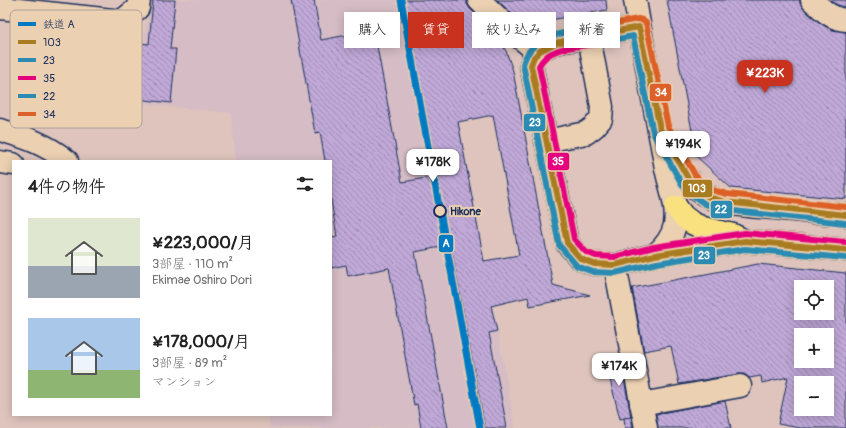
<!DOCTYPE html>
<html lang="ja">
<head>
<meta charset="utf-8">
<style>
  :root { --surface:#fff; --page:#f6f6f6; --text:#222; --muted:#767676; --accent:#c8321e }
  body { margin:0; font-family:Pangolin,"Klee One",sans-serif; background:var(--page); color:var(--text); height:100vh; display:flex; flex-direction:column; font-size:15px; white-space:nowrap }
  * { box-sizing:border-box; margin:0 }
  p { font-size:13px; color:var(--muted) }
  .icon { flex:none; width:22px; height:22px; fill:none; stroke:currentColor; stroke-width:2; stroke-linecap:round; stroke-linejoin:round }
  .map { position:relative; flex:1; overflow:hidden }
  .panel { position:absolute; left:12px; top:160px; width:320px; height:256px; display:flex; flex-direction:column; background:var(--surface); border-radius:0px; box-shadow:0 2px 10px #0003 }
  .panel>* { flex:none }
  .top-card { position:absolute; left:344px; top:12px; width:380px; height:36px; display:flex; gap:8px }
  .buttons { position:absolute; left:794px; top:280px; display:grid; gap:8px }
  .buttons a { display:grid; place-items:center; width:40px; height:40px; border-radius:0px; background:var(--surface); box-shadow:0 2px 10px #0003; font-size:20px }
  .price { position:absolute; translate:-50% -34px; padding:0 9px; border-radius:8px; background:#fff; color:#222; font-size:13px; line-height:26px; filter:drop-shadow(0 1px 2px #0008) }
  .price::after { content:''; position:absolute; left:50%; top:24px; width:12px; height:9px; margin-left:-6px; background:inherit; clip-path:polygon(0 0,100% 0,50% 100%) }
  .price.selected { background:var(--accent); color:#fff }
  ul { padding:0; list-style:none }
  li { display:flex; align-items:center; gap:12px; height:100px; padding:0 16px }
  li span { display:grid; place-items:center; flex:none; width:112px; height:80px; border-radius:0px; color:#555 }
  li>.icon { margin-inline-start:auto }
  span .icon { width:48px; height:48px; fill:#fffc; stroke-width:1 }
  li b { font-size:17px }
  h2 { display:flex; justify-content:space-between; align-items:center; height:48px; padding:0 16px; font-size:17px }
  .tag { padding:0 14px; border-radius:0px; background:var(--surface); box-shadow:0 2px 10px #0003; font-size:14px; line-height:36px }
  .tag.selected { background:var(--accent); color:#fff }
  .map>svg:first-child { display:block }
</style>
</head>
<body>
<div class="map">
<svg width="846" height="428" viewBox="0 0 846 428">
  <defs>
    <pattern id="building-back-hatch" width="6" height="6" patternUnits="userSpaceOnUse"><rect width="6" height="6" fill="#c0a9d7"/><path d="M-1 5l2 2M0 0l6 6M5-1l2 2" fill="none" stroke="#9b8ab2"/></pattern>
  </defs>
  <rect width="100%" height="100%" fill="#dec4bd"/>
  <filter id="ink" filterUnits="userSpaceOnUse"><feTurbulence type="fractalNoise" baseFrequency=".025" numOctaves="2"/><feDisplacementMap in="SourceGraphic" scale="8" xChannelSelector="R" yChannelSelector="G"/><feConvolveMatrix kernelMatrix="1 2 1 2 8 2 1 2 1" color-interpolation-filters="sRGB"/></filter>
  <g filter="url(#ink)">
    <polygon fill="#d5bcc5" points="150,0 437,0 515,428 270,428 268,415 331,415 331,161 236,161 231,113 136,103"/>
    <g fill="url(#building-back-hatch)" stroke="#1b2f5e" fill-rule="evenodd">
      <polygon points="153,0 175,0 170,49 176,49 171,103 137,99 137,96 38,86 26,70 28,55 70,60 73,36 149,44"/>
      <path d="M291 0H314L321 40 374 30 402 182 438 176 405 0H467V4L470 9 493 30 506 51 513 71 553 285 590 295 530 306 528 297 491 306 497 331 489 333 507 428H485L451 245 415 252 448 428H421L417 404 414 405 389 268 348 276 346 265 331 268V238L337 237 331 200V161H325L320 132 315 133ZM493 115 519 255 484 261 458 122Z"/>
      <polygon points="497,0 606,0 607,10 539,22 530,21 512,14"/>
      <polygon points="667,0 800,0 800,4 804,9 820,23 832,30 846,32 846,199 731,188 697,157"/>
      <polygon points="831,0 846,0 846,7 837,5"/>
      <path d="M758 264 846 273V428H800L778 424 788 377 762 383 761 376 749 378 744 374H738L679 384 671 346 644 351 632 288ZM801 287H827V313H801ZM801 335H827V361H801ZM801 383H827V409H801Z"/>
      <polygon points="620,357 631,417 620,419 605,360"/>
      <polygon points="725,401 731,428 658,428 656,414"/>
      <polygon points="631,417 633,428 625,428 624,418"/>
    </g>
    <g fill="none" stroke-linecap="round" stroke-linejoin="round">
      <g stroke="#1b2f5e" stroke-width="25">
        <g id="minor">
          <polyline points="479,0 514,33 538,52"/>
          <path d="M635 0C644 56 656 112 666 168 670 188 678 205 675 225 672 238 665 247 655 255"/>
          <path d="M812 0C823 10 831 19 846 20"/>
          <polyline points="0,8 122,21 138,8 139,0"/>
          <path d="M639 27 555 43C543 48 534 53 531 65L567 243 581 259 594 264 615 265 655 255 745 241"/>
          <path d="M0 130C25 137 46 144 67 161"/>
          <polyline points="546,141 586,133 594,127 601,119 602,107 589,37"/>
          <polyline points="0,162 13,164"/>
          <polyline points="615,265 646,428"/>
          <polyline points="641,404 740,386"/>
        </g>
      </g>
      <g stroke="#1b2f5e" stroke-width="25">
        <g id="major">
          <path d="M660 129C671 148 682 176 699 191 719 207 758 206 782 209 803 211 825 213 846 215"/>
          <polyline points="676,207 683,216 692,223 703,228 733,235 745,241 846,250"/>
        </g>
      </g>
      <use href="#minor" stroke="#ebd0b2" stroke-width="22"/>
      <use href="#major" stroke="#fae180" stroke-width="22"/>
      <g stroke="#ebd0b2" stroke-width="9">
        <polyline id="bus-1" points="846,215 725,202 709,197 700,191 689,180 660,129 639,27 555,43 540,51 534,57 531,65 567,243 581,259 594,264 615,265 655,255 745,241 846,250"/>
      </g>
      <g stroke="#ebd0b2" stroke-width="9">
        <path id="bus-2" d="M591 28C565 33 532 33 523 64L559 245 577 266 593 272 615 273 657 263 745 249 845 258"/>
      </g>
      <g stroke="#ebd0b2" stroke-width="9">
        <path id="bus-3" d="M595 44C577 47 548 46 539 66L574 239 586 252 596 256 614 257 654 247 745 233 846 242"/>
      </g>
      <g stroke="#ebd0b2" stroke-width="9">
        <polyline id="bus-4" points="595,44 633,36 653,133 683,186 695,197 705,204 724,210 845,223"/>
      </g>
      <g stroke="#ebd0b2" stroke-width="9">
        <polyline id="bus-5" points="591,28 638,19 642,20 646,23 668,126 695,175 705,185 712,190 727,194 846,207"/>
      </g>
      <use href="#bus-1" stroke="#aa7c21" stroke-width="6"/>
      <use href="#bus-2" stroke="#2b8bb2" stroke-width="6"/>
      <use href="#bus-3" stroke="#e5007d" stroke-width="6"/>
      <use href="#bus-4" stroke="#2b8bb2" stroke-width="6"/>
      <use href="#bus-5" stroke="#dc6028" stroke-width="6"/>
      <g stroke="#ebd0b2" stroke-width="10">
        <polyline id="rail-1" points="401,0 480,428"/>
      </g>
      <use href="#rail-1" stroke="#007ac2" stroke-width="7"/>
    </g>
  </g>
  <circle fill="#ebd0b2" stroke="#1b2f5e" stroke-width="2" cx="440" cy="211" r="6"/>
  <g text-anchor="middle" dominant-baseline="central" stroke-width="4" stroke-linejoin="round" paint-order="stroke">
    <g font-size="11" font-weight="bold" fill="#1b2f5e" stroke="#ebd0b2" text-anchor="start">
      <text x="450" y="211">Hikone</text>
    </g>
  </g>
  <rect x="10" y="10" width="132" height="118" rx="6" fill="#ebd0b2" stroke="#ada099" stroke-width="1"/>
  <rect x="18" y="22" width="18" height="4" fill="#007ac2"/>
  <rect x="18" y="40" width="18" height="4" fill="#aa7c21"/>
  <rect x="18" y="58" width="18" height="4" fill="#2b8bb2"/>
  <rect x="18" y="76" width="18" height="4" fill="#e5007d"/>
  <rect x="18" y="94" width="18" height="4" fill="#2b8bb2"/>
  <rect x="18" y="112" width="18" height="4" fill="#dc6028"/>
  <g font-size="11" fill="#1b2f5e">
    <text x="43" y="28">鉄道 A</text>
    <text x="43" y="46">103</text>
    <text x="43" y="64">23</text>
    <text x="43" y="82">35</text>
    <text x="43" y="100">22</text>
    <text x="43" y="118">34</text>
  </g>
  <g stroke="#ebd0b2" stroke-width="1.5">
    <rect x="649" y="83" width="23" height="19" rx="4" fill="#dc6028"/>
    <rect x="523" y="113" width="23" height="19" rx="4" fill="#2b8bb2"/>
    <rect x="547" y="152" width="23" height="19" rx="4" fill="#e5007d"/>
    <rect x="682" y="179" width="31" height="19" rx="4" fill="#aa7c21"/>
    <rect x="710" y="200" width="23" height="19" rx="4" fill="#2b8bb2"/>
    <rect x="438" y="234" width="16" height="19" rx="4" fill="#007ac2"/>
    <rect x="693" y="246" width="23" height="19" rx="4" fill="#2b8bb2"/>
  </g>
  <g font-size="11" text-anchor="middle" font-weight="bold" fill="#fff">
    <text x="661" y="96">34</text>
    <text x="535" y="126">23</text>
    <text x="558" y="165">35</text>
    <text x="697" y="192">103</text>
    <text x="721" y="213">22</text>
    <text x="446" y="247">A</text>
    <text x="704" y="259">23</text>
  </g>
</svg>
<div class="buttons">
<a><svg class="icon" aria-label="locate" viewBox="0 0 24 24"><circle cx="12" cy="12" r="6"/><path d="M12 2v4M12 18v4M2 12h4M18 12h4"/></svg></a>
<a>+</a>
<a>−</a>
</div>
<b class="price selected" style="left:765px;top:94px">¥223K</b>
<b class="price" style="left:683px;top:165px">¥194K</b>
<b class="price" style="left:433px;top:183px">¥178K</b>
<b class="price" style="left:619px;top:387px">¥174K</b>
<div class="top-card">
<a class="tag">購入</a>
<a class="tag selected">賃貸</a>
<a class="tag">絞り込み</a>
<a class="tag">新着</a>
</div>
<section class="panel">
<h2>4件の物件<svg class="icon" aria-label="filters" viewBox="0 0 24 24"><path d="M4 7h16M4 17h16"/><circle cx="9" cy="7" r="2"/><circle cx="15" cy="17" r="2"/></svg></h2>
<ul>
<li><span style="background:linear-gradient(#dfe7d0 60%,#9aa5b1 0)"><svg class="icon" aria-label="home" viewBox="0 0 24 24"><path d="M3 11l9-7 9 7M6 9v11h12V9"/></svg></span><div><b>¥223,000/月</b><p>3部屋 · 110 m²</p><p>Ekimae Oshiro Dori</p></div></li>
<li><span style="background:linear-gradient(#a9c7e8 65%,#8fb573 0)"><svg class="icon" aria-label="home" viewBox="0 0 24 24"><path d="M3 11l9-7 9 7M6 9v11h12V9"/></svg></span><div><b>¥178,000/月</b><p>3部屋 · 89 m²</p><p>マンション</p></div></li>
</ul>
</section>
</div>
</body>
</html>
